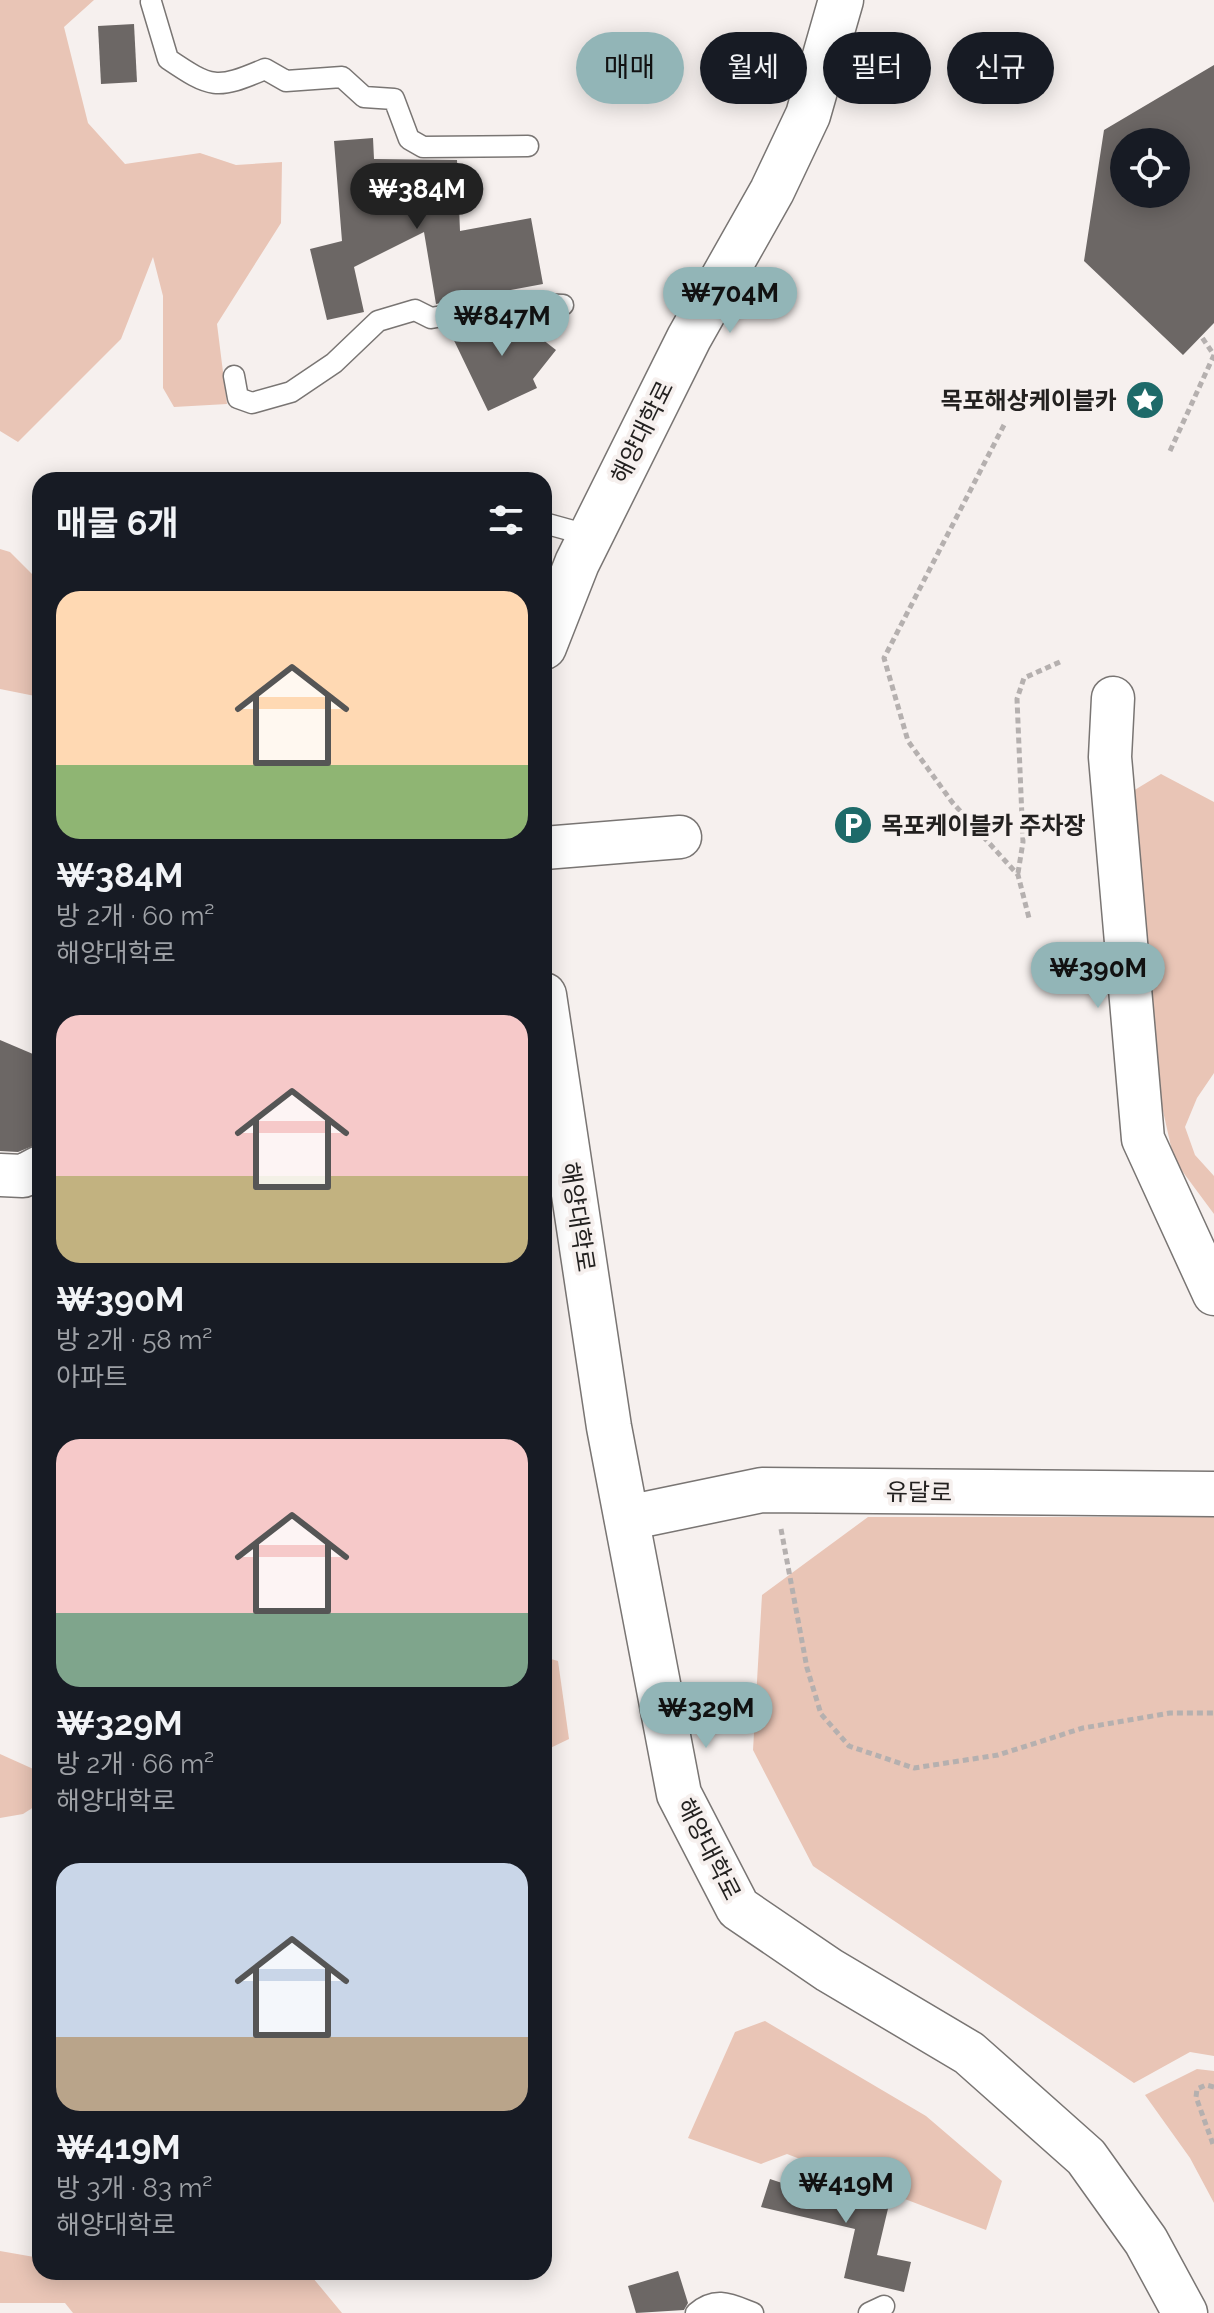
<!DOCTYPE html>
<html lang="ko">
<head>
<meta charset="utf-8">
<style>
  :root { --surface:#171b24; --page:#20242c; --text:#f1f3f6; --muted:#9ea1a6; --accent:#92b5b7 }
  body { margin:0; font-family:Raleway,"Noto Sans KR",sans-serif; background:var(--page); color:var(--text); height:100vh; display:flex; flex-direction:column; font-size:30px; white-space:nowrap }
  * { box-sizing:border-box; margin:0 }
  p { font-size:26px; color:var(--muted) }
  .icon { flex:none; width:44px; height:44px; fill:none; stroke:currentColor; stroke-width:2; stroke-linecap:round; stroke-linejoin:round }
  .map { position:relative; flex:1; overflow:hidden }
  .drawer { position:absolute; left:32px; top:472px; width:520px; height:1808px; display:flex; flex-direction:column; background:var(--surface); border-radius:24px; box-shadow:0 4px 20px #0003 }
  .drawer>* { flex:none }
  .hud { position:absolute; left:576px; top:32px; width:518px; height:72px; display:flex; gap:16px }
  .controls { position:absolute; left:1110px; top:128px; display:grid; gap:16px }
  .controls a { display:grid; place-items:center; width:80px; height:80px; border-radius:50%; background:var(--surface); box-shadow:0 4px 20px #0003; font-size:40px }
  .price { position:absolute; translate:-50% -68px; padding:0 18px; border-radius:28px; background:var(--accent); color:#111; font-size:26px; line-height:52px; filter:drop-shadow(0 2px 4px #0008) }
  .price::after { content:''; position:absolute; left:50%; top:48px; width:24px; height:18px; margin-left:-12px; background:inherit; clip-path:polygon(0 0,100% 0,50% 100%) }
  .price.on { background:#222; color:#fff }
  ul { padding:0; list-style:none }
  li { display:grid; align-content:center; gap:16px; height:424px; padding:0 24px }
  li span { display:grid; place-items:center; height:248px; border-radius:24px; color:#555 }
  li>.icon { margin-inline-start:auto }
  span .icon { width:144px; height:144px; fill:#fffc; stroke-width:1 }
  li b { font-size:34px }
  h2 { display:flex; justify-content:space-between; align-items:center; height:96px; padding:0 24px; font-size:34px }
  .tag { padding:0 28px; border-radius:36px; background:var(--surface); box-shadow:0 4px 20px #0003; font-size:28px; line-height:72px }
  .tag.on { background:var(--accent); color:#111 }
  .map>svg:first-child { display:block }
</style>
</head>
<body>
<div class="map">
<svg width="1214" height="2313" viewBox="0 0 1214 2313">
  <rect width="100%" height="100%" fill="#f6f0ee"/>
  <g fill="#e9c5b6">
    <polygon points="0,0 94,0 64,27 88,123 125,164 200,153 236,165 282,162 281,223 217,324 227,404 174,407 163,388 163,296 153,257 121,339 18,442 0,431"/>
    <polygon points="0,549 10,552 40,582 40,697 0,689"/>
    <polygon points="1161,774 1214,802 1214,1073 1197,1098 1185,1127 1195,1155 1214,1176 1214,1214 1174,1160 1161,1102 1133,791"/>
    <polygon points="868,1517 1214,1517 1214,2056 1190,2052 1134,2083 813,1866 753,1750 762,1595"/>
    <polygon points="544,1657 558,1661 569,1739 544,1751"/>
    <polygon points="0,1754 40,1772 40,1803 23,1814 0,1818"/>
    <polygon points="765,2021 926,2116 1002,2181 986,2230 787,2154 761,2164 688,2138 735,2032"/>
    <polygon points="1197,2069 1214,2071 1214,2203 1190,2158 1145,2095"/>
    <polygon points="0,2251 40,2258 40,2272 308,2272 342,2313 73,2313 65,2303 0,2303"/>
  </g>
  <g fill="#6c6765" fill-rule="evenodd">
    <polygon points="134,24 137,82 101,84 98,26"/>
    <path d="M1214 65V323L1183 355 1084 261 1104 130ZM1124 142H1176V194H1124Z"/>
    <polygon points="373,138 374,159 457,160 460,231 531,218 543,284 436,304 424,232 354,267 364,312 327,320 310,249 342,241 334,141"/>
    <polygon points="514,317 556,350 533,379 537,388 488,411 448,328"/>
    <polygon points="0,1040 40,1057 40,1143 18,1152 0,1151"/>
    <polygon points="807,2176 891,2196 877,2255 911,2262 904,2292 844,2278 855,2229 761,2207 770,2179 803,2190"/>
    <polygon points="678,2271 688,2303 684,2310 636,2313 628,2286"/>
  </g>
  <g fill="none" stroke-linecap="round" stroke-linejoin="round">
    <g stroke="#797573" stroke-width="23">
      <g id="lane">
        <path d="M151 2 168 59C211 88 216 90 265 69L286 81 342 77 364 97 394 99 409 139 423 147 528 146"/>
        <polyline points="234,376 238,398 252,403 291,392 334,363 378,321 415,310 431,318 516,303 563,305"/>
        <polyline points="544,523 591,536"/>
        <path d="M696 2313C716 2296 730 2304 753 2313"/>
        <polyline points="869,2313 884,2306"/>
      </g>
    </g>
    <g stroke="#797573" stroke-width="45">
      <g id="street">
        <polyline points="1113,698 1110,757 1143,1139 1214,1294"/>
        <polyline points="544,848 680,837"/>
        <polyline points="0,1175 23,1176 40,1167"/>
      </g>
    </g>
    <g stroke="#797573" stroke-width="47">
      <g id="secondary">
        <polyline points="544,647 577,563 689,338 772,191 808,115 841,0"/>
        <polyline points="544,995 609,1427 679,1794 738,1908 829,1970 969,2053 1086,2157 1146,2241 1185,2313"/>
        <polyline points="627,1518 762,1490 1214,1494"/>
      </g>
    </g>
    <g stroke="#b5b0af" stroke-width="5" stroke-dasharray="6 4" stroke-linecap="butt">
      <polyline points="1004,425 884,658 908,741 952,802 1018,875 1029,918"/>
      <polyline points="1170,451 1214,355 1201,336"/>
      <polyline points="1018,873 1023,842 1017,699 1024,678 1062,661"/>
      <polyline points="781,1529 807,1668 821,1714 849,1746 914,1768 998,1755 1083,1728 1170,1713 1214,1713"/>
      <polyline points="1214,2087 1206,2085 1197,2089 1196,2097 1214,2147"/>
    </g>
    <use href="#lane" stroke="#fff" stroke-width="20"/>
    <use href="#street" stroke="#fff" stroke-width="42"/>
    <use href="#secondary" stroke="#fff" stroke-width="44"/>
  </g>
  <defs>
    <g id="sight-disc" transform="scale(2)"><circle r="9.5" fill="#1e6a69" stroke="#f6f0ee"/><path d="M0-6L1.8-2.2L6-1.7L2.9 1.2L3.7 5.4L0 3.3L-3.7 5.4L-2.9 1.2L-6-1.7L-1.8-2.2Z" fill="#fff"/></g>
    <g id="parking-disc" transform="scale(2)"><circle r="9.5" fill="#1e6a69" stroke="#f6f0ee"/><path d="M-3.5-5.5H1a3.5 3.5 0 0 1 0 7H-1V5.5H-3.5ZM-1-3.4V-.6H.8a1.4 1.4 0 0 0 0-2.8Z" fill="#fff"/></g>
  </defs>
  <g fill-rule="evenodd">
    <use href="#sight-disc" x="1145" y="400"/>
    <use href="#parking-disc" x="853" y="825"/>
  </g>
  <g text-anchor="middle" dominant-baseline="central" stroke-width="8" stroke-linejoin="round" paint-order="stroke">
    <g font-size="24" font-weight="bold" fill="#232120" stroke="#f6f0ee" text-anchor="end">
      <text x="1117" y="400">목포해상케이블카</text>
      <text x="881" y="825" text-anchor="start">목포케이블카 주차장</text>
    </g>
    <g font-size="24" fill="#232120" stroke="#f6f0ee">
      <text transform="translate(642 432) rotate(-64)">해양대학로</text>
      <text transform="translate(578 1217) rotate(81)">해양대학로</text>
      <text transform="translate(919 1492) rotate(1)">유달로</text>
      <text transform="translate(709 1849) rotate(63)">해양대학로</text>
    </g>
  </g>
</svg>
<div class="controls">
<a><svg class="icon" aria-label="locate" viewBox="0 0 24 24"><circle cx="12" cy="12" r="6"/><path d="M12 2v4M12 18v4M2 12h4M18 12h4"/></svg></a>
</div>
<b class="price on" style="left:417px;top:231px">₩384M</b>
<b class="price" style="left:730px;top:335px">₩704M</b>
<b class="price" style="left:502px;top:358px">₩847M</b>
<b class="price" style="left:1098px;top:1010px">₩390M</b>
<b class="price" style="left:706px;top:1750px">₩329M</b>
<b class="price" style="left:846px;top:2225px">₩419M</b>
<div class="hud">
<a class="tag on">매매</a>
<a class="tag">월세</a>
<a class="tag">필터</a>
<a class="tag">신규</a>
</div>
<section class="drawer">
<h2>매물 6개<svg class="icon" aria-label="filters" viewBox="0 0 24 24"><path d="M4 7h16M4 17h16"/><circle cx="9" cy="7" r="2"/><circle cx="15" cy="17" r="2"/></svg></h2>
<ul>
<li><span style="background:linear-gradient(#ffd9b3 70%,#8fb573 0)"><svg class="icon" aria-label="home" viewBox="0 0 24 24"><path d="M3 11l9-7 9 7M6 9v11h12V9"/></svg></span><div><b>₩384M</b><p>방 2개 · 60 m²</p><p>해양대학로</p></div></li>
<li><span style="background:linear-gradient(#f6c9c9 65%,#c2b280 0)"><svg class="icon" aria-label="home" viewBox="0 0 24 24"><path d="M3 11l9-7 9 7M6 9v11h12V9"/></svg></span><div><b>₩390M</b><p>방 2개 · 58 m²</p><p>아파트</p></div></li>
<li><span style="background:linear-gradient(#f6c9c9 70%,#7fa58c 0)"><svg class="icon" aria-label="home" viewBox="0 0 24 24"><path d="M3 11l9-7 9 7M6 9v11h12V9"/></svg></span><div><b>₩329M</b><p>방 2개 · 66 m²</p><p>해양대학로</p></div></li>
<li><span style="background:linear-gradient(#c9d6e8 70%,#b9a48a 0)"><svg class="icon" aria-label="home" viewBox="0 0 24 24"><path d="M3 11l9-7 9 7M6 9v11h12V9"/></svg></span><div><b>₩419M</b><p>방 3개 · 83 m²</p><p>해양대학로</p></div></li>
</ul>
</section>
</div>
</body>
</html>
